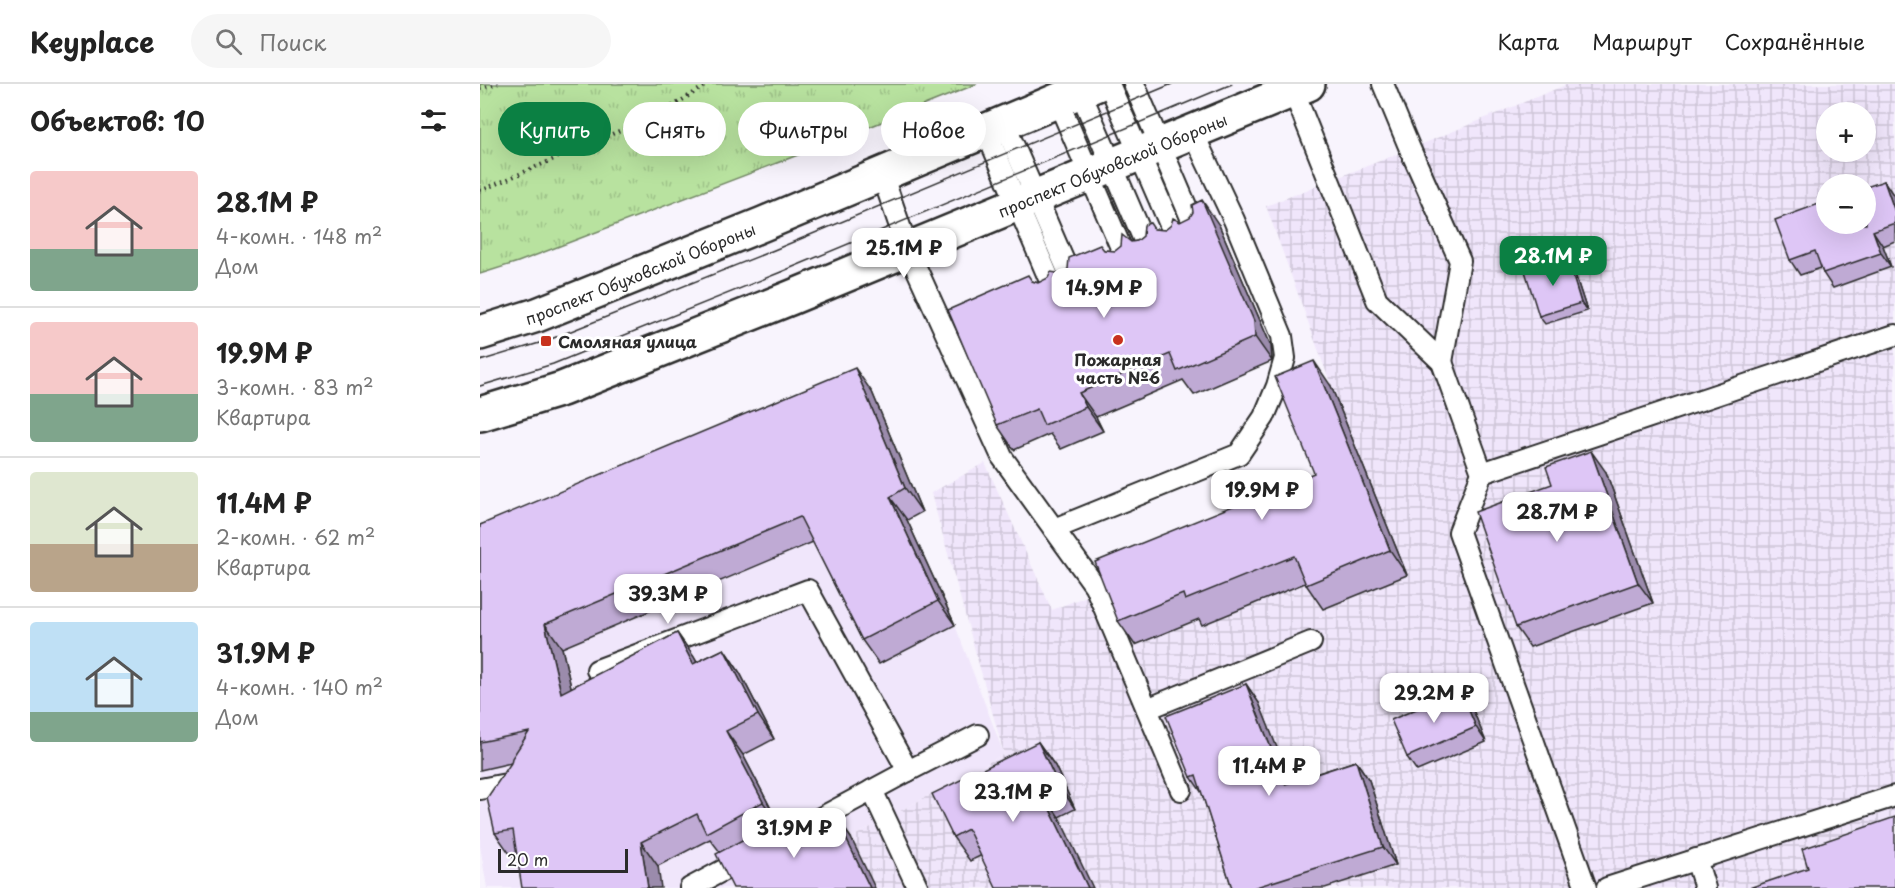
<!DOCTYPE html>
<html lang="ru">
<head>
<meta charset="utf-8">
<style>
  :root { --surface:#fff; --page:#f6f6f6; --text:#222; --muted:#767676; --line:#e0e0e0; --accent:#0b8043 }
  body { margin:0; font-family:"Playpen Sans",sans-serif; background:var(--page); color:var(--text); height:100vh; display:flex; flex-direction:column; font-size:22px; white-space:nowrap }
  * { box-sizing:border-box; margin:0 }
  p { font-size:20px; color:var(--muted) }
  .icon { flex:none; width:33px; height:33px; fill:none; stroke:currentColor; stroke-width:2; stroke-linecap:round; stroke-linejoin:round }
  .map { position:relative; flex:1; overflow:hidden }
  .sheet { display:flex; flex-direction:column; background:var(--surface); width:480px }
  .sheet>* { flex:none }
  .banner { position:absolute; left:18px; top:18px; width:570px; height:54px; display:flex; gap:12px }
  .controls { position:absolute; left:1336px; top:18px; display:grid; gap:12px }
  .controls a { display:grid; place-items:center; width:60px; height:60px; border-radius:50%; background:var(--surface); box-shadow:0 6px 24px #0002; font-size:30px }
  .scale { position:absolute; left:18px; bottom:15px; width:130px; box-sizing:border-box; padding-left:6px; border:3px solid #2b2b2b; border-top:0; font-size:16px; line-height:21px; white-space:nowrap; color:#2b2b2b; -webkit-text-stroke:4px #fff; paint-order:stroke }
  .price { position:absolute; translate:-50% -51px; padding:0 14px; border-radius:12px; background:#fff; color:#222; font-size:20px; line-height:39px; filter:drop-shadow(0 2px 3px #0008) }
  .price::after { content:''; position:absolute; left:50%; top:36px; width:18px; height:14px; margin-left:-9px; background:inherit; clip-path:polygon(0 0,100% 0,50% 100%) }
  .price.on { background:var(--accent); color:#fff }
  ul { padding:0; list-style:none }
  li { display:flex; align-items:center; gap:18px; height:150px; padding:0 30px }
  li+li { border-top:2px solid var(--line) }
  li span { display:grid; place-items:center; flex:none; width:168px; height:120px; border-radius:6px; color:#555 }
  li>.icon { margin-inline-start:auto }
  span .icon { width:72px; height:72px; fill:#fffc; stroke-width:1 }
  li b { font-size:26px }
  h2 { display:flex; justify-content:space-between; align-items:center; height:72px; padding:0 30px; font-size:26px }
  .chip { padding:0 21px; border-radius:27px; background:var(--surface); box-shadow:0 6px 24px #0002; font-size:21px; line-height:54px }
  .chip.on { background:var(--accent); color:#fff }
  header { display:flex; align-items:center; gap:36px; box-sizing:border-box; height:84px; padding:0 30px; background:var(--surface); border-bottom:2px solid var(--line) }
  header strong { font-size:28px }
  nav { display:flex; gap:33px; margin-inline-start:auto; font-size:21px }
  .search { width:420px; height:54px; background:var(--page); display:flex; align-items:center; gap:15px; box-sizing:border-box; padding:0 21px; border-radius:33px; color:var(--muted); font-size:22px }
  main { display:flex; flex:1; min-height:0 }
  .map>svg:first-child { display:block }
</style>
</head>
<body>
<header>
<strong>Keyplace</strong>
<div class="search"><svg class="icon" aria-label="search" viewBox="0 0 24 24"><circle cx="10" cy="10" r="6"/><path d="M15 15l6 6"/></svg>Поиск</div>
<nav><a>Карта</a><a>Маршрут</a><a>Сохранённые</a></nav>
</header>
<main>
<section class="sheet">
<h2>Объектов: 10<svg class="icon" aria-label="filters" viewBox="0 0 24 24"><path d="M4 7h16M4 17h16"/><circle cx="9" cy="7" r="2"/><circle cx="15" cy="17" r="2"/></svg></h2>
<ul>
<li><span style="background:linear-gradient(#f6c9c9 65%,#7fa58c 0)"><svg class="icon" aria-label="home" viewBox="0 0 24 24"><path d="M3 11l9-7 9 7M6 9v11h12V9"/></svg></span><div><b>28.1M ₽</b><p>4-комн. · 148 m²</p><p>Дом</p></div></li>
<li><span style="background:linear-gradient(#f6c9c9 60%,#7fa58c 0)"><svg class="icon" aria-label="home" viewBox="0 0 24 24"><path d="M3 11l9-7 9 7M6 9v11h12V9"/></svg></span><div><b>19.9M ₽</b><p>3-комн. · 83 m²</p><p>Квартира</p></div></li>
<li><span style="background:linear-gradient(#dfe7d0 60%,#b9a48a 0)"><svg class="icon" aria-label="home" viewBox="0 0 24 24"><path d="M3 11l9-7 9 7M6 9v11h12V9"/></svg></span><div><b>11.4M ₽</b><p>2-комн. · 62 m²</p><p>Квартира</p></div></li>
<li><span style="background:linear-gradient(#bfe0f5 75%,#7fa58c 0)"><svg class="icon" aria-label="home" viewBox="0 0 24 24"><path d="M3 11l9-7 9 7M6 9v11h12V9"/></svg></span><div><b>31.9M ₽</b><p>4-комн. · 140 m²</p><p>Дом</p></div></li>
</ul>
</section>
<div class="map">
<svg width="1415" height="804" viewBox="0 0 1415 804">
  <defs>
    <pattern id="industrial-grid" width="8" height="8" patternUnits="userSpaceOnUse" patternTransform="scale(1.5)"><rect width="8" height="8" fill="#f0e6fb"/><path d="M0 4h8M4 0v8" fill="none" stroke="#cec5d7"/></pattern>
    <pattern id="park-tufts" width="24" height="20" patternUnits="userSpaceOnUse" patternTransform="scale(1.5)"><rect width="24" height="20" fill="#b8e29f"/><path d="M3 7l-1-3M5 7V3M7 7l1-3M15 17l-1-3M17 17v-4M19 17l1-3" fill="none" stroke="#9ec289"/></pattern>
  </defs>
  <rect width="100%" height="100%" fill="#f8f4fd"/>
  <filter id="ink" filterUnits="userSpaceOnUse"><feTurbulence type="fractalNoise" baseFrequency=".0167" numOctaves="2"/><feDisplacementMap in="SourceGraphic" scale="12" xChannelSelector="R" yChannelSelector="G"/><feConvolveMatrix kernelMatrix="1 2 1 2 8 2 1 2 1" color-interpolation-filters="sRGB"/></filter>
  <g filter="url(#ink)">
    <polygon fill="#f0e6fb" points="392,308 442,428 427,437 475,541 524,670 371,754 395,804 7,804 0,762 0,472"/>
    <path fill="url(#industrial-grid)" fill-rule="evenodd" d="M1088 0H1415V804H395L371 754 524 670 451 409 505 379 572 526 850 413 851 301 786 122 930 65ZM1347 28H1386V68H1347ZM1347 100H1386V140H1347Z"/>
    <polygon fill="url(#park-tufts)" stroke="#728665" stroke-width="1.5" points="0,0 497,0 344,61 38,178 0,190"/>
    <g fill="none" stroke-linecap="round" stroke-linejoin="round">
      <g stroke="#2b2b2b" stroke-width="24">
        <g id="lane">
          <polyline points="629,0 698,159"/>
          <polyline points="654,0 718,150"/>
          <polyline points="903,0 930,65 980,177 962,278"/>
          <polyline points="813,6 897,216 962,278 1002,389 979,448 1106,804"/>
          <polyline points="600,7 670,170"/>
          <polyline points="578,17 648,180"/>
          <polyline points="524,39 595,203"/>
          <polyline points="506,47 576,211"/>
          <polyline points="402,90 428,166 522,373 615,502 701,706"/>
          <polyline points="1002,389 1415,251"/>
          <polyline points="574,445 759,370 784,333 797,302 805,274 802,252 754,136 712,47"/>
          <polyline points="117,586 328,506 428,687"/>
          <polyline points="667,625 831,558"/>
          <polyline points="0,705 37,698"/>
          <polyline points="392,706 438,804"/>
          <polyline points="1216,775 1225,804"/>
          <polyline points="210,804 428,687 498,651"/>
          <polyline points="1127,804 1415,712"/>
        </g>
      </g>
      <g stroke="#2b2b2b" stroke-width="38">
        <g id="secondary">
          <path id="s1" d="M0 249 57 231 283 140 617 0"/>
          <path id="s2" d="M0 330 82 305 310 214 828 0"/>
        </g>
      </g>
      <g stroke="#2b2b2b" stroke-width="4" stroke-dasharray="1.5 4.5" stroke-linecap="butt">
        <polyline points="0,4 18,0"/>
        <polyline points="0,107 183,28 228,0"/>
      </g>
      <use href="#lane" stroke="#fff" stroke-width="20"/>
      <use href="#secondary" stroke="#fff" stroke-width="33"/>
      <g stroke="#2b2b2b" stroke-width="1.5">
        <polyline points="0,277 66,257 294,166 692,0"/>
        <polyline points="0,302 73,280 301,188 752,0"/>
      </g>
    </g>
    <g fill="#bfaad4" stroke="#2b2b2b" stroke-width="1.5">
      <polygon points="1404,97 1415,114 1415,157 1403,162 1411,183 1353,204 1343,189 1341,184 1320,191 1310,176"/>
      <polygon points="700,138 739,141 791,262 792,277 714,311 703,296 616,333 623,347 581,365 570,350 534,366 517,341 552,197 558,199 582,190 624,166 635,167 651,158 657,157 674,145 685,146"/>
      <polygon points="1092,181 1107,227 1065,240 1059,232"/>
      <polygon points="851,302 927,491 843,525 825,499 722,541 719,535 655,561 638,537 834,389"/>
      <polygon points="392,308 442,428 427,436 475,541 399,580 382,556 333,458 82,564 91,604 197,549 217,578 244,565 260,589 294,655 263,671 300,742 297,744 304,754 354,730 371,754 240,768 230,755 178,782 37,772 32,773 15,749 31,679 0,686 0,441"/>
      <polygon points="1126,388 1173,519 1050,563 1036,543 1072,400"/>
      <polygon points="766,600 779,619 810,698 876,677 889,696 916,781 845,804 752,804 722,709 711,693"/>
      <polygon points="980,606 991,621 1006,658 937,687 927,673"/>
      <polygon points="558,658 575,682 595,725 490,777 473,753"/>
    </g>
    <g fill="#9b8bac" stroke="#2b2b2b" stroke-width="1.5">
      <polygon points="1404,97 1414,112 1415,128"/>
      <polygon points="722,116 739,141 791,262 792,277 775,253"/>
      <polygon points="1393,147 1403,162 1411,183 1401,169"/>
      <polygon points="1087,173 1092,181 1107,227 1101,219"/>
      <polygon points="834,277 851,302 927,491 910,466"/>
      <polygon points="375,284 392,308 442,428 425,404"/>
      <polygon points="599,309 616,333 623,347 606,323"/>
      <polygon points="1111,367 1126,388 1173,519 1158,499"/>
      <polygon points="410,413 427,436 475,541 458,517"/>
      <polygon points="65,540 82,564 98,633 81,609"/>
      <polygon points="197,549 214,573 230,604 213,580"/>
      <polygon points="244,565 260,589 294,655 278,631"/>
      <polygon points="766,600 779,619 819,718 805,700"/>
      <polygon points="980,606 991,621 1006,658 996,643"/>
      <polygon points="246,647 263,671 300,742 283,718"/>
      <polygon points="558,658 575,682 595,725 578,700"/>
      <polygon points="876,677 889,696 916,781 903,763"/>
      <polygon points="562,709 579,733 613,804 608,804"/>
      <polygon points="354,730 371,754 395,804 390,804"/>
      <polygon points="294,739 311,763 302,755"/>
      <polygon points="161,758 178,782 181,804 168,804"/>
    </g>
    <g fill="#dec6f6" stroke="#2b2b2b" stroke-width="1.5">
      <polygon points="1404,97 1415,128 1415,139 1393,147 1401,169 1343,189 1335,167 1310,176 1295,136 1347,117 1347,140 1386,140 1386,103"/>
      <polygon points="722,116 774,237 775,253 697,287 690,270 599,309 606,323 564,341 557,325 517,341 468,226 548,191 552,197 558,199 568,194 571,188 582,190 588,185 589,174 620,161 624,166 635,167 641,162 642,151 651,158 657,157 663,152 664,141 670,139 674,145 685,146 691,141 693,134 700,138 710,133 713,128 712,121"/>
      <polygon points="1087,173 1101,219 1059,232 1045,187"/>
      <polygon points="834,277 910,466 826,501 814,472 705,516 703,510 638,537 615,478 834,389 795,293"/>
      <polygon points="375,284 425,404 410,413 458,517 382,556 320,433 65,540 81,609 197,549 213,580 244,565 278,631 246,647 283,718 226,749 217,730 161,758 168,804 42,804 33,746 15,749 7,714 31,679 32,674 49,648 0,658 0,441"/>
      <polygon points="1111,367 1158,499 1036,543 995,428 1072,400 1066,383"/>
      <polygon points="766,600 805,700 876,677 903,763 773,804 752,804 716,691 711,693 686,632"/>
      <polygon points="980,606 996,643 927,673 911,636"/>
      <polygon points="558,658 578,700 562,709 608,804 516,804 488,745 473,753 452,710"/>
      <polygon points="354,730 390,804 253,804 236,770 294,739 302,755"/>
      <polygon points="1415,733 1415,804 1269,804 1328,784 1322,765"/>
    </g>
  </g>
  <g fill="#c8321e" stroke="#fff" stroke-width="2">
    <circle cx="638" cy="256" r="6"/>
    <rect x="60" y="251" width="12" height="12" rx="3"/>
  </g>
  <g text-anchor="middle" dominant-baseline="central" stroke-width="6" stroke-linejoin="round" paint-order="stroke">
    <g font-size="16" fill="#2b2b2b" stroke="#fff">
      <text stroke="none"><textPath href="#s2" startOffset="680">проспект Обуховской Обороны</textPath></text>
      <text stroke="none"><textPath href="#s1" startOffset="171">проспект Обуховской Обороны</textPath></text>
    </g>
    <g font-size="16" font-weight="bold" fill="#2b2b2b" stroke="#fff" text-anchor="start">
      <text x="78" y="257">Смоляная улица</text>
      <text x="638" y="275" text-anchor="middle">Пожарная<tspan x="638" dy="18">часть №6</tspan></text>
    </g>
  </g>
</svg>
<div class="controls">
<a>+</a>
<a>−</a>
</div>
<div class="scale">20 m</div>
<b class="price" style="left:424px;top:195px">25.1M ₽</b>
<b class="price on" style="left:1073px;top:203px">28.1M ₽</b>
<b class="price" style="left:624px;top:235px">14.9M ₽</b>
<b class="price" style="left:782px;top:437px">19.9M ₽</b>
<b class="price" style="left:1077px;top:459px">28.7M ₽</b>
<b class="price" style="left:188px;top:541px">39.3M ₽</b>
<b class="price" style="left:954px;top:640px">29.2M ₽</b>
<b class="price" style="left:789px;top:713px">11.4M ₽</b>
<b class="price" style="left:533px;top:739px">23.1M ₽</b>
<b class="price" style="left:314px;top:775px">31.9M ₽</b>
<div class="banner">
<a class="chip on">Купить</a>
<a class="chip">Снять</a>
<a class="chip">Фильтры</a>
<a class="chip">Новое</a>
</div>
</div>
</main>
</body>
</html>
